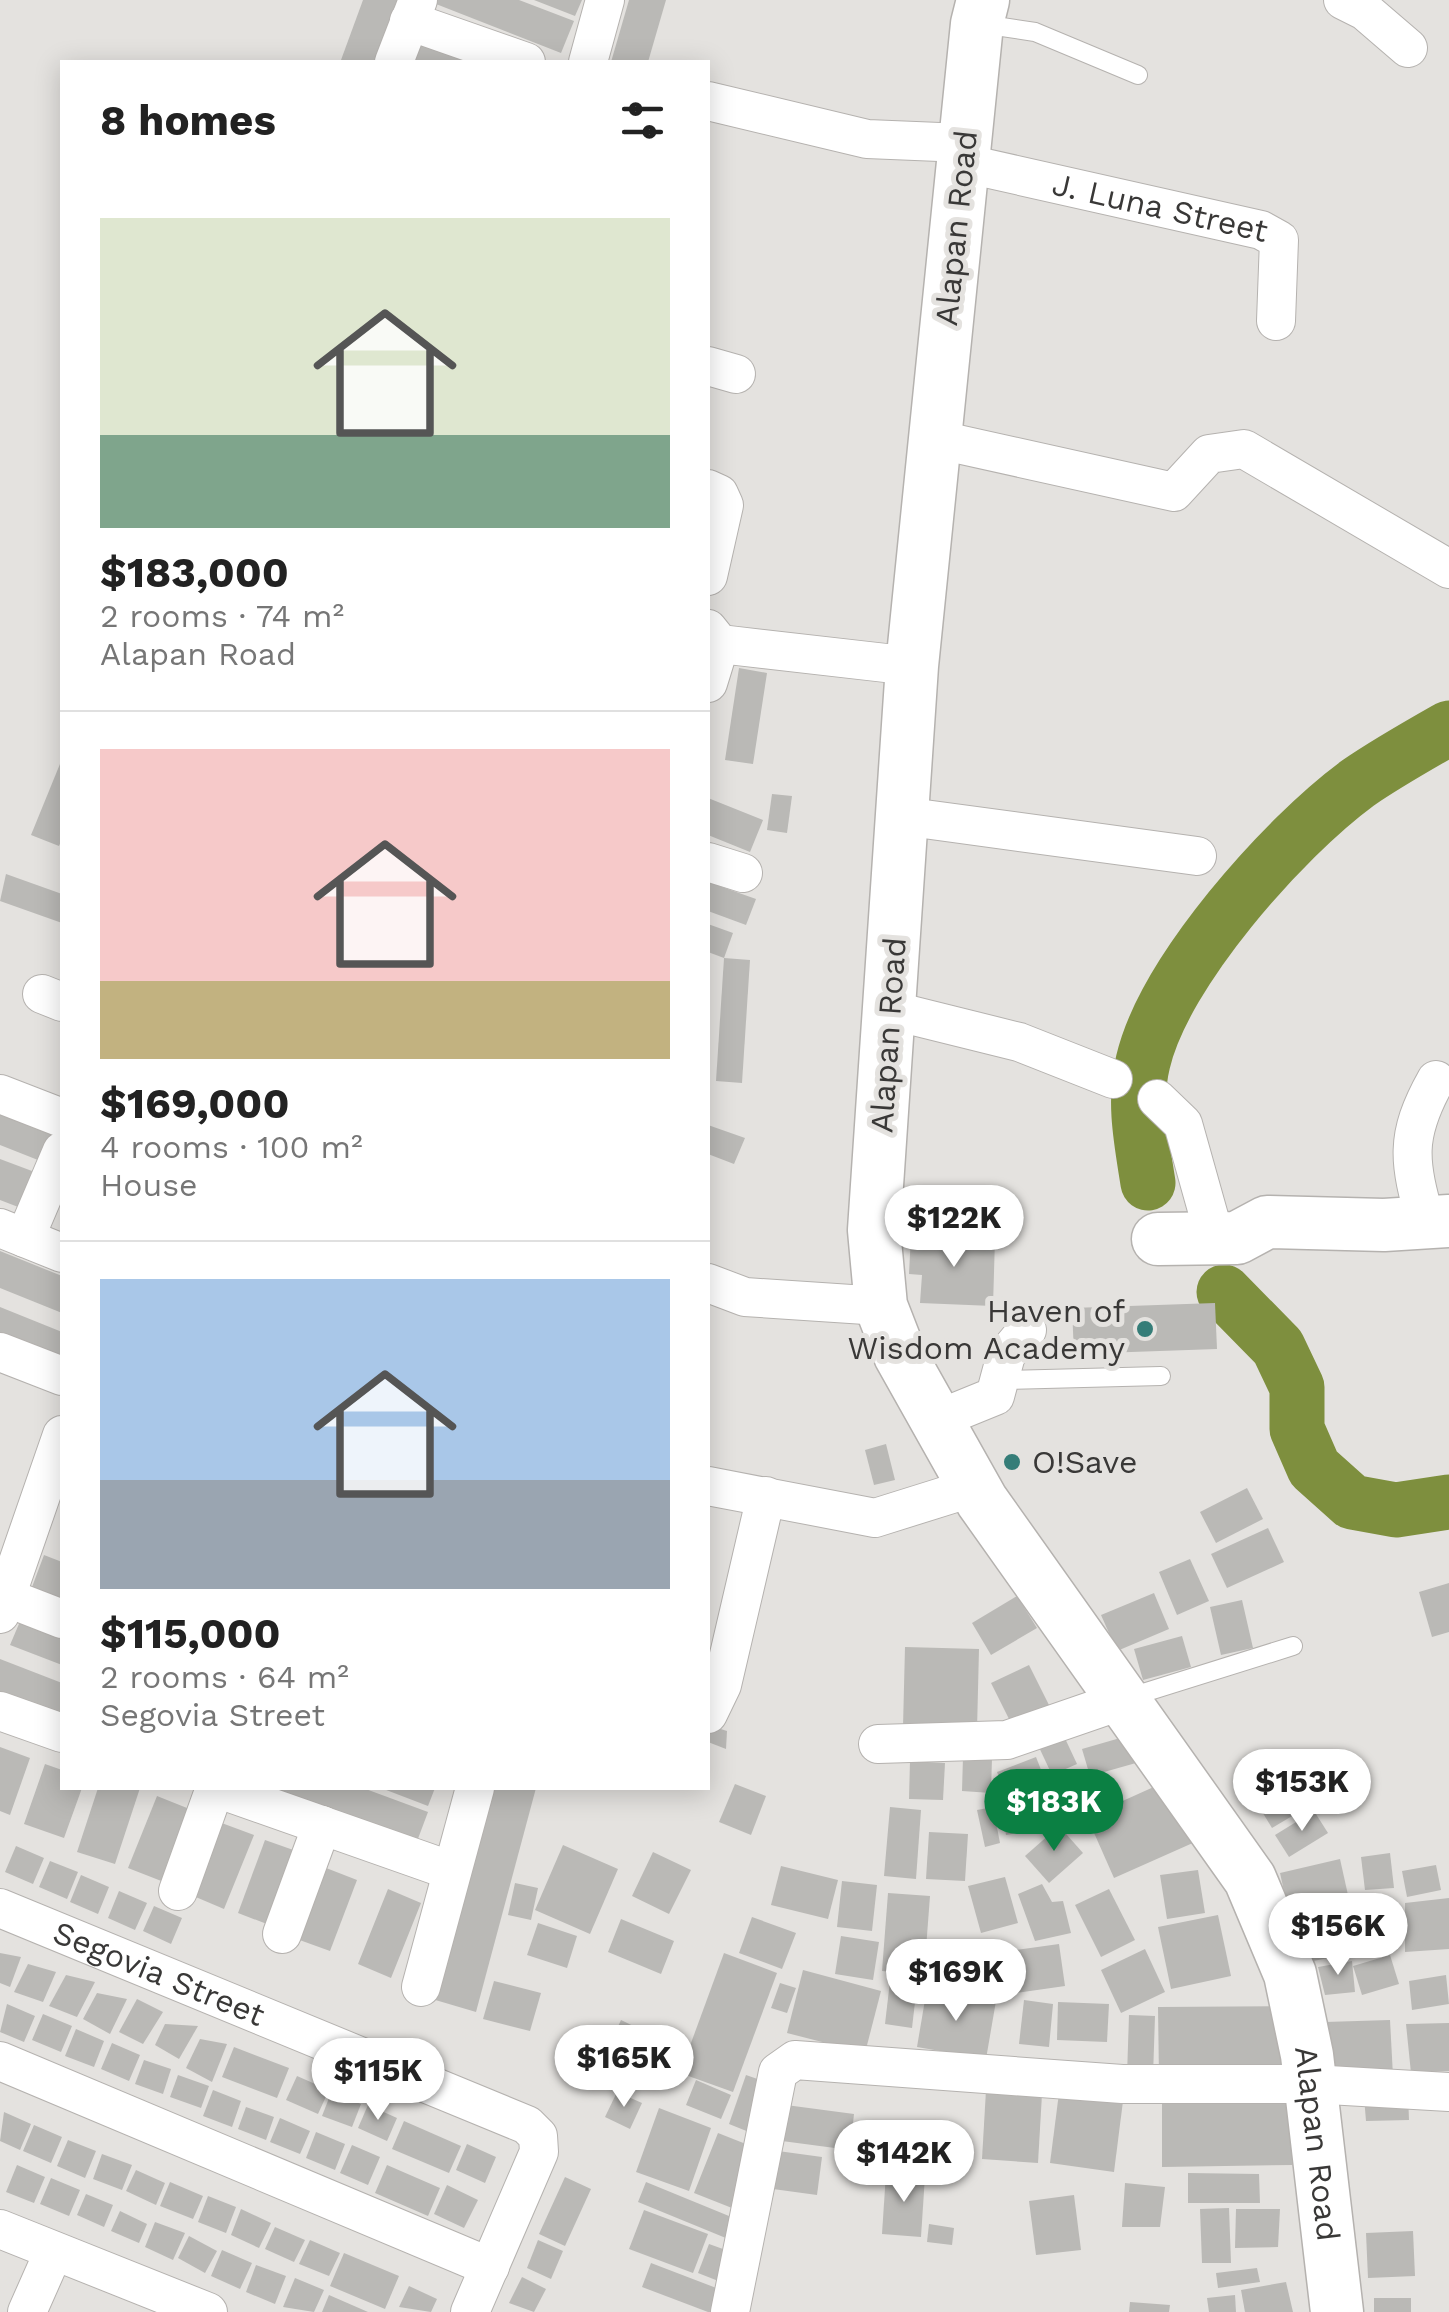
<!DOCTYPE html>
<html lang="en">
<head>
<meta charset="utf-8">
<style>
  :root { --surface:#fff; --page:#f2f2f2; --text:#222; --muted:#767676; --line:#e0e0e0; --accent:#0b8043 }
  body { margin:0; font-family:"Work Sans",sans-serif; background:var(--page); color:var(--text); height:100vh; display:flex; flex-direction:column; font-size:38px; white-space:nowrap }
  * { box-sizing:border-box; margin:0 }
  p { font-size:32px; color:var(--muted) }
  .icon { flex:none; width:55px; height:55px; fill:none; stroke:currentColor; stroke-width:2; stroke-linecap:round; stroke-linejoin:round }
  .map { position:relative; flex:1; overflow:hidden }
  .sheet { position:absolute; left:60px; top:60px; width:650px; height:1730px; display:flex; flex-direction:column; background:var(--surface); border-radius:0px; box-shadow:0 5px 25px #0003 }
  .sheet>* { flex:none }
  .price { position:absolute; translate:-50% -85px; padding:0 22px; border-radius:35px; background:#fff; color:#222; font-size:32px; line-height:65px; filter:drop-shadow(0 2px 5px #0008) }
  .price::after { content:''; position:absolute; left:50%; top:60px; width:30px; height:22px; margin-left:-15px; background:inherit; clip-path:polygon(0 0,100% 0,50% 100%) }
  .price.on { background:var(--accent); color:#fff }
  ul { padding:0; list-style:none }
  li { display:grid; align-content:center; gap:20px; height:530px; padding:0 40px }
  li+li { border-top:2px solid var(--line) }
  li span { display:grid; place-items:center; height:310px; border-radius:0px; color:#555 }
  li>.icon { margin-inline-start:auto }
  span .icon { width:180px; height:180px; fill:#fffc; stroke-width:1 }
  li b { font-size:42px }
  h2 { display:flex; justify-content:space-between; align-items:center; height:120px; padding:0 40px; font-size:42px }
  .map>svg:first-child { display:block }
</style>
</head>
<body>
<div class="map">
<svg width="1449" height="2312" viewBox="0 0 1449 2312">
  <rect width="100%" height="100%" fill="#e4e2df"/>
  <g fill="none" stroke-linecap="round" stroke-linejoin="round">
    <g stroke="#7e8f3e" stroke-width="55">
      <path d="M1148 1183C1142 1144 1133 1102 1143 1062 1164 972 1283 838 1358 783 1387 763 1419 745 1449 728"/>
      <polyline points="1224,1292 1278,1347 1297,1387 1297,1429 1314,1468 1352,1502 1396,1510 1449,1502"/>
    </g>
  </g>
  <g fill="#bab9b6">
    <polygon points="363,0 401,0 377,62 347,62 341,60"/>
    <polygon points="438,0 519,0 574,21 561,53 436,4"/>
    <polygon points="534,0 582,0 575,16"/>
    <polygon points="629,0 666,0 648,62 611,62"/>
    <polygon points="418,39 477,62 409,62"/>
    <polygon points="739,668 767,673 753,764 725,760"/>
    <polygon points="62,759 62,839 59,846 31,835"/>
    <polygon points="772,794 792,796 787,833 767,830"/>
    <polygon points="708,798 763,820 750,852 708,835"/>
    <polygon points="6,874 62,894 62,923 0,901"/>
    <polygon points="708,882 756,899 746,925 708,911"/>
    <polygon points="708,924 733,933 724,958 708,952"/>
    <polygon points="724,958 750,960 742,1083 716,1081"/>
    <polygon points="0,1106 56,1128 43,1162 0,1145"/>
    <polygon points="708,1125 745,1138 734,1164 708,1154"/>
    <polygon points="0,1159 40,1174 26,1210 0,1200"/>
    <polygon points="911,1235 995,1239 993,1306 920,1303 922,1275 909,1274"/>
    <polygon points="0,1251 62,1276 62,1313 0,1288"/>
    <polygon points="1215,1303 1217,1349 1074,1354 1072,1308"/>
    <polygon points="0,1307 62,1332 62,1365 0,1340"/>
    <polygon points="886,1444 895,1480 874,1485 865,1450"/>
    <polygon points="1247,1488 1263,1519 1216,1543 1200,1512"/>
    <polygon points="1268,1528 1284,1562 1227,1588 1211,1554"/>
    <polygon points="44,1555 62,1562 62,1600 32,1587"/>
    <polygon points="1190,1559 1209,1601 1177,1615 1159,1572"/>
    <polygon points="1449,1583 1449,1632 1432,1637 1419,1592"/>
    <polygon points="1154,1593 1169,1629 1117,1651 1101,1615"/>
    <polygon points="1017,1596 1037,1628 991,1655 972,1623"/>
    <polygon points="1242,1600 1253,1648 1221,1655 1210,1607"/>
    <polygon points="24,1612 62,1628 62,1665 10,1645"/>
    <polygon points="1182,1636 1191,1667 1143,1680 1134,1649"/>
    <polygon points="905,1647 979,1649 977,1730 903,1727"/>
    <polygon points="0,1659 62,1683 62,1718 0,1694"/>
    <polygon points="1029,1665 1053,1713 1015,1731 991,1683"/>
    <polygon points="708,1725 727,1731 726,1749 708,1742"/>
    <polygon points="1062,1732 1077,1764 1052,1775 1037,1743"/>
    <polygon points="1134,1734 1143,1761 1090,1776 1082,1749"/>
    <polygon points="0,1747 30,1758 10,1815 0,1811"/>
    <polygon points="963,1757 992,1758 991,1793 962,1791"/>
    <polygon points="1036,1757 1045,1780 1006,1795 997,1772"/>
    <polygon points="1308,1759 1329,1794 1272,1828 1250,1792"/>
    <polygon points="910,1761 945,1763 943,1800 909,1799"/>
    <polygon points="45,1764 62,1770 62,1788 82,1788 64,1838 24,1824"/>
    <polygon points="1167,1781 1195,1842 1114,1878 1087,1817"/>
    <polygon points="735,1784 766,1796 751,1835 719,1822"/>
    <polygon points="1079,1787 1086,1808 1046,1820 1040,1800"/>
    <polygon points="98,1788 140,1788 115,1864 77,1852"/>
    <polygon points="240,1788 363,1788 428,1812 413,1852"/>
    <polygon points="381,1788 435,1788 428,1806"/>
    <polygon points="488,1788 536,1788 476,2012 432,1999"/>
    <polygon points="1023,1793 1029,1831 1006,1835 1000,1797"/>
    <polygon points="157,1796 197,1812 169,1884 128,1868"/>
    <polygon points="890,1807 921,1810 916,1879 884,1876"/>
    <polygon points="993,1807 1000,1843 985,1847 977,1810"/>
    <polygon points="1314,1811 1328,1833 1289,1857 1275,1835"/>
    <polygon points="219,1822 254,1835 224,1909 191,1895"/>
    <polygon points="1059,1826 1083,1853 1049,1883 1025,1856"/>
    <polygon points="929,1832 968,1834 965,1881 926,1879"/>
    <polygon points="265,1840 299,1852 272,1926 238,1913"/>
    <polygon points="563,1845 618,1869 590,1934 535,1910"/>
    <polygon points="16,1846 44,1858 33,1884 5,1872"/>
    <polygon points="653,1852 691,1870 669,1914 632,1896"/>
    <polygon points="1390,1853 1394,1888 1365,1890 1361,1857"/>
    <polygon points="1340,1859 1348,1895 1288,1909 1280,1873"/>
    <polygon points="50,1861 78,1872 67,1899 39,1887"/>
    <polygon points="1436,1865 1441,1890 1407,1897 1402,1871"/>
    <polygon points="321,1866 357,1880 330,1951 294,1938"/>
    <polygon points="781,1866 838,1880 828,1919 771,1905"/>
    <polygon points="1198,1870 1205,1913 1167,1919 1160,1875"/>
    <polygon points="81,1875 109,1887 98,1914 70,1902"/>
    <polygon points="1005,1877 1018,1923 981,1933 968,1886"/>
    <polygon points="842,1881 877,1885 872,1931 837,1927"/>
    <polygon points="515,1883 538,1888 531,1920 508,1915"/>
    <polygon points="1042,1884 1052,1902 1063,1901 1071,1933 1035,1941 1018,1894"/>
    <polygon points="388,1889 421,1903 391,1978 358,1964"/>
    <polygon points="1109,1889 1135,1940 1101,1957 1075,1905"/>
    <polygon points="119,1891 147,1903 135,1930 108,1918"/>
    <polygon points="888,1893 930,1896 924,1975 882,1971"/>
    <polygon points="1449,1898 1449,1949 1405,1952 1405,1903"/>
    <polygon points="1386,1905 1394,1945 1303,1963 1295,1923"/>
    <polygon points="154,1906 182,1918 171,1944 143,1931"/>
    <polygon points="1218,1915 1231,1976 1171,1989 1158,1927"/>
    <polygon points="752,1917 796,1933 782,1969 739,1953"/>
    <polygon points="621,1919 674,1941 661,1974 608,1952"/>
    <polygon points="538,1923 577,1936 567,1968 527,1955"/>
    <polygon points="841,1936 879,1942 873,1980 835,1974"/>
    <polygon points="1059,1944 1065,1986 1001,1995 995,1953"/>
    <polygon points="1145,1949 1165,1992 1121,2013 1101,1970"/>
    <polygon points="0,1953 21,1957 10,1987 0,1983"/>
    <polygon points="724,1953 777,1973 733,2092 680,2073"/>
    <polygon points="1390,1955 1399,1984 1362,1995 1353,1966"/>
    <polygon points="1352,1961 1355,1992 1325,1995 1318,1967"/>
    <polygon points="28,1964 56,1972 43,2002 14,1992"/>
    <polygon points="803,1970 881,1991 865,2053 787,2033"/>
    <polygon points="66,1975 95,1982 77,2017 49,2006"/>
    <polygon points="1446,1975 1449,2004 1412,2010 1409,1981"/>
    <polygon points="494,1981 541,1993 530,2031 483,2019"/>
    <polygon points="890,1981 917,1985 912,2028 885,2024"/>
    <polygon points="780,1983 796,1988 787,2013 771,2008"/>
    <polygon points="927,1988 996,2001 986,2059 917,2047"/>
    <polygon points="97,1993 127,1999 110,2034 83,2019"/>
    <polygon points="137,1999 163,2012 143,2044 119,2032"/>
    <polygon points="1024,2000 1053,2004 1049,2047 1019,2044"/>
    <polygon points="1058,2002 1109,2004 1107,2042 1057,2040"/>
    <polygon points="7,2004 35,2016 24,2042 0,2032"/>
    <polygon points="1291,2006 1292,2076 1159,2078 1158,2007"/>
    <polygon points="43,2014 72,2026 61,2052 32,2040"/>
    <polygon points="1129,2015 1155,2016 1153,2077 1127,2076"/>
    <polygon points="621,2020 660,2039 647,2066 608,2048"/>
    <polygon points="1390,2020 1393,2076 1327,2077 1325,2022"/>
    <polygon points="1449,2023 1449,2071 1411,2073 1406,2024"/>
    <polygon points="165,2024 198,2026 179,2059 155,2045"/>
    <polygon points="76,2029 104,2041 94,2067 65,2056"/>
    <polygon points="200,2039 227,2044 212,2082 186,2068"/>
    <polygon points="112,2043 140,2055 129,2081 101,2069"/>
    <polygon points="234,2047 289,2068 277,2098 222,2077"/>
    <polygon points="144,2060 171,2069 163,2094 135,2084"/>
    <polygon points="178,2075 209,2086 201,2108 170,2097"/>
    <polygon points="746,2075 772,2084 754,2134 729,2124"/>
    <polygon points="297,2076 329,2090 318,2114 286,2100"/>
    <polygon points="696,2080 731,2095 721,2119 686,2105"/>
    <polygon points="213,2090 241,2101 232,2127 203,2116"/>
    <polygon points="986,2090 1042,2094 1038,2163 982,2159"/>
    <polygon points="617,2092 642,2103 630,2129 605,2117"/>
    <polygon points="331,2093 361,2104 352,2127 322,2116"/>
    <polygon points="1059,2093 1123,2101 1114,2172 1050,2163"/>
    <polygon points="1408,2095 1409,2120 1366,2121 1364,2097"/>
    <polygon points="1162,2097 1291,2097 1292,2165 1162,2167"/>
    <polygon points="368,2105 397,2118 387,2141 358,2128"/>
    <polygon points="786,2105 854,2114 850,2150 782,2141"/>
    <polygon points="246,2107 274,2117 266,2140 238,2129"/>
    <polygon points="659,2108 711,2128 689,2191 636,2172"/>
    <polygon points="4,2112 31,2124 20,2150 0,2141"/>
    <polygon points="280,2118 310,2131 300,2154 270,2142"/>
    <polygon points="404,2121 461,2146 449,2173 392,2149"/>
    <polygon points="34,2125 62,2137 51,2163 23,2151"/>
    <polygon points="316,2132 345,2144 335,2170 306,2158"/>
    <polygon points="718,2133 756,2148 732,2208 694,2193"/>
    <polygon points="68,2140 96,2151 85,2178 57,2166"/>
    <polygon points="467,2144 496,2157 485,2183 456,2170"/>
    <polygon points="352,2145 380,2157 368,2185 340,2173"/>
    <polygon points="778,2151 822,2157 817,2195 773,2189"/>
    <polygon points="102,2154 132,2165 122,2190 93,2179"/>
    <polygon points="17,2165 45,2177 34,2203 6,2192"/>
    <polygon points="387,2165 440,2188 428,2216 375,2193"/>
    <polygon points="136,2170 165,2183 156,2205 126,2191"/>
    <polygon points="886,2173 925,2176 921,2237 882,2234"/>
    <polygon points="1188,2173 1259,2174 1260,2203 1188,2203"/>
    <polygon points="565,2177 591,2189 565,2246 539,2234"/>
    <polygon points="51,2178 80,2190 69,2216 40,2204"/>
    <polygon points="170,2182 203,2196 193,2219 160,2206"/>
    <polygon points="646,2182 746,2223 738,2243 638,2202"/>
    <polygon points="1125,2183 1165,2187 1160,2227 1122,2227"/>
    <polygon points="447,2185 478,2200 464,2228 434,2214"/>
    <polygon points="86,2194 113,2205 104,2227 77,2215"/>
    <polygon points="1074,2195 1081,2250 1036,2255 1029,2201"/>
    <polygon points="208,2196 236,2207 226,2233 198,2222"/>
    <polygon points="1229,2208 1231,2263 1202,2263 1200,2209"/>
    <polygon points="241,2209 271,2223 259,2248 231,2235"/>
    <polygon points="1236,2209 1280,2209 1278,2247 1235,2248"/>
    <polygon points="644,2210 708,2234 693,2273 629,2249"/>
    <polygon points="120,2211 147,2224 139,2243 111,2231"/>
    <polygon points="155,2222 185,2233 173,2260 145,2247"/>
    <polygon points="929,2224 954,2228 952,2245 927,2242"/>
    <polygon points="275,2227 305,2240 294,2262 265,2249"/>
    <polygon points="1413,2231 1415,2276 1368,2278 1366,2233"/>
    <polygon points="189,2236 217,2251 205,2273 178,2258"/>
    <polygon points="310,2240 340,2253 329,2276 299,2264"/>
    <polygon points="538,2240 563,2251 551,2279 527,2268"/>
    <polygon points="709,2244 737,2254 726,2284 698,2273"/>
    <polygon points="222,2250 252,2263 240,2289 211,2276"/>
    <polygon points="344,2253 399,2276 385,2309 330,2286"/>
    <polygon points="651,2263 732,2294 725,2312 708,2312 642,2287"/>
    <polygon points="256,2265 286,2276 275,2304 246,2292"/>
    <polygon points="1257,2268 1260,2282 1218,2288 1216,2273"/>
    <polygon points="522,2277 546,2289 534,2312 509,2303"/>
    <polygon points="295,2278 324,2290 314,2312 283,2307"/>
    <polygon points="1286,2282 1293,2312 1245,2312 1241,2290"/>
    <polygon points="409,2286 437,2299 431,2312 399,2307"/>
    <polygon points="329,2295 368,2312 322,2312"/>
    <polygon points="1235,2295 1236,2312 1209,2312 1207,2298"/>
    <rect x="1374" y="2298" width="37" height="14"/>
    <polygon points="1130,2302 1170,2305 1169,2312 1129,2312"/>
  </g>
  <g fill="none" stroke-linecap="round" stroke-linejoin="round">
    <g stroke="#b5b2af" stroke-width="20">
      <g id="lane">
        <polyline points="982,24 1035,32 1138,75"/>
        <polyline points="1003,1380 1161,1376"/>
        <polyline points="1127,1698 1293,1646"/>
      </g>
    </g>
    <g stroke="#b5b2af" stroke-width="40">
      <g id="street">
        <polyline points="1343,0 1365,11 1408,48"/>
        <polyline points="409,21 526,62"/>
        <polyline points="394,62 418,0"/>
        <polyline points="588,62 605,0"/>
        <polyline points="708,101 867,139 964,143"/>
        <path id="s1" d="M963 163 1261 230 1279 240 1276 321"/>
        <polyline points="708,366 736,374"/>
        <polyline points="935,439 1174,492 1209,454 1244,449 1449,569"/>
        <polyline points="708,489 719,494 724,505 708,576"/>
        <polyline points="708,629 720,644 912,666"/>
        <polyline points="708,683 720,644"/>
        <polyline points="902,816 1197,856"/>
        <polyline points="708,862 743,873"/>
        <polyline points="42,994 62,1002"/>
        <polyline points="890,1010 1019,1042 1113,1079"/>
        <polyline points="0,1094 62,1118"/>
        <polyline points="1157,1099 1183,1124 1215,1238"/>
        <path d="M1426 1223C1409 1162 1404 1137 1436 1080"/>
        <polyline points="0,1228 62,1253"/>
        <polyline points="25,1238 62,1151"/>
        <polyline points="708,1283 745,1297 881,1306"/>
        <polyline points="0,1352 62,1376"/>
        <polyline points="936,1420 995,1396 1006,1355 1027,1330"/>
        <polyline points="708,1486 875,1518 974,1487"/>
        <polyline points="0,1595 62,1619"/>
        <polyline points="0,1614 62,1435"/>
        <polyline points="0,1711 62,1733"/>
        <polyline points="708,1714 722,1685 766,1496"/>
        <polyline points="878,1744 1007,1740 1123,1700"/>
        <polyline points="216,1788 452,1871"/>
        <polyline points="178,1891 215,1788"/>
        <path id="s2" d="M0 1908 527 2125 538 2136 539 2152 470 2312"/>
        <polyline points="282,1934 322,1825"/>
        <polyline points="421,1987 475,1788"/>
        <polyline points="0,2061 490,2267"/>
        <polyline points="0,2229 208,2312"/>
        <polyline points="27,2312 54,2251"/>
        <polyline points="730,2312 778,2072 795,2060 1122,2084 1311,2084 1449,2092"/>
      </g>
    </g>
    <g stroke="#b5b2af" stroke-width="55">
      <g id="secondary">
        <path id="s3" d="M983 0 977 24 912 666 874 1230 881 1306 900 1355 982 1501 1250 1879 1290 1974 1307 2055 1337 2312"/>
        <polyline points="1158,1239 1237,1238 1267,1222 1384,1225 1449,1221"/>
      </g>
    </g>
    <use href="#lane" stroke="#fff" stroke-width="18"/>
    <use href="#street" stroke="#fff" stroke-width="38"/>
    <use href="#secondary" stroke="#fff" stroke-width="52"/>
  </g>
  <g fill="#357d78" stroke="#e4e2df" stroke-width="4">
    <circle cx="1145" cy="1329" r="10"/>
    <circle cx="1012" cy="1462" r="10"/>
  </g>
  <g text-anchor="middle" dominant-baseline="central" stroke-width="10" stroke-linejoin="round" paint-order="stroke">
    <g font-size="32" fill="#393837" stroke="#e4e2df">
      <text stroke="none"><textPath href="#s1" startOffset="202">J. Luna Street</textPath></text>
      <text transform="translate(956 228) rotate(-84)">Alapan Road</text>
      <text transform="translate(888 1035) rotate(-86)">Alapan Road</text>
      <text stroke="none"><textPath href="#s2" startOffset="172">Segovia Street</textPath></text>
      <text stroke="none"><textPath href="#s3" startOffset="2270">Alapan Road</textPath></text>
    </g>
    <g font-size="32" fill="#393837" stroke="#e4e2df" text-anchor="end">
      <text x="1125" y="1311">Haven of<tspan x="1125" dy="37">Wisdom Academy</tspan></text>
      <text x="1032" y="1462" text-anchor="start">O!Save</text>
    </g>
  </g>
</svg>
<b class="price" style="left:954px;top:1270px">$122K</b>
<b class="price" style="left:1302px;top:1834px">$153K</b>
<b class="price on" style="left:1054px;top:1854px">$183K</b>
<b class="price" style="left:1338px;top:1978px">$156K</b>
<b class="price" style="left:956px;top:2024px">$169K</b>
<b class="price" style="left:624px;top:2110px">$165K</b>
<b class="price" style="left:378px;top:2123px">$115K</b>
<b class="price" style="left:904px;top:2205px">$142K</b>
<section class="sheet">
<h2>8 homes<svg class="icon" aria-label="filters" viewBox="0 0 24 24"><path d="M4 7h16M4 17h16"/><circle cx="9" cy="7" r="2"/><circle cx="15" cy="17" r="2"/></svg></h2>
<ul>
<li><span style="background:linear-gradient(#dfe7d0 70%,#7fa58c 0)"><svg class="icon" aria-label="home" viewBox="0 0 24 24"><path d="M3 11l9-7 9 7M6 9v11h12V9"/></svg></span><div><b>$183,000</b><p>2 rooms · 74 m²</p><p>Alapan Road</p></div></li>
<li><span style="background:linear-gradient(#f6c9c9 75%,#c2b280 0)"><svg class="icon" aria-label="home" viewBox="0 0 24 24"><path d="M3 11l9-7 9 7M6 9v11h12V9"/></svg></span><div><b>$169,000</b><p>4 rooms · 100 m²</p><p>House</p></div></li>
<li><span style="background:linear-gradient(#a9c7e8 65%,#9aa5b1 0)"><svg class="icon" aria-label="home" viewBox="0 0 24 24"><path d="M3 11l9-7 9 7M6 9v11h12V9"/></svg></span><div><b>$115,000</b><p>2 rooms · 64 m²</p><p>Segovia Street</p></div></li>
</ul>
</section>
</div>
</body>
</html>
